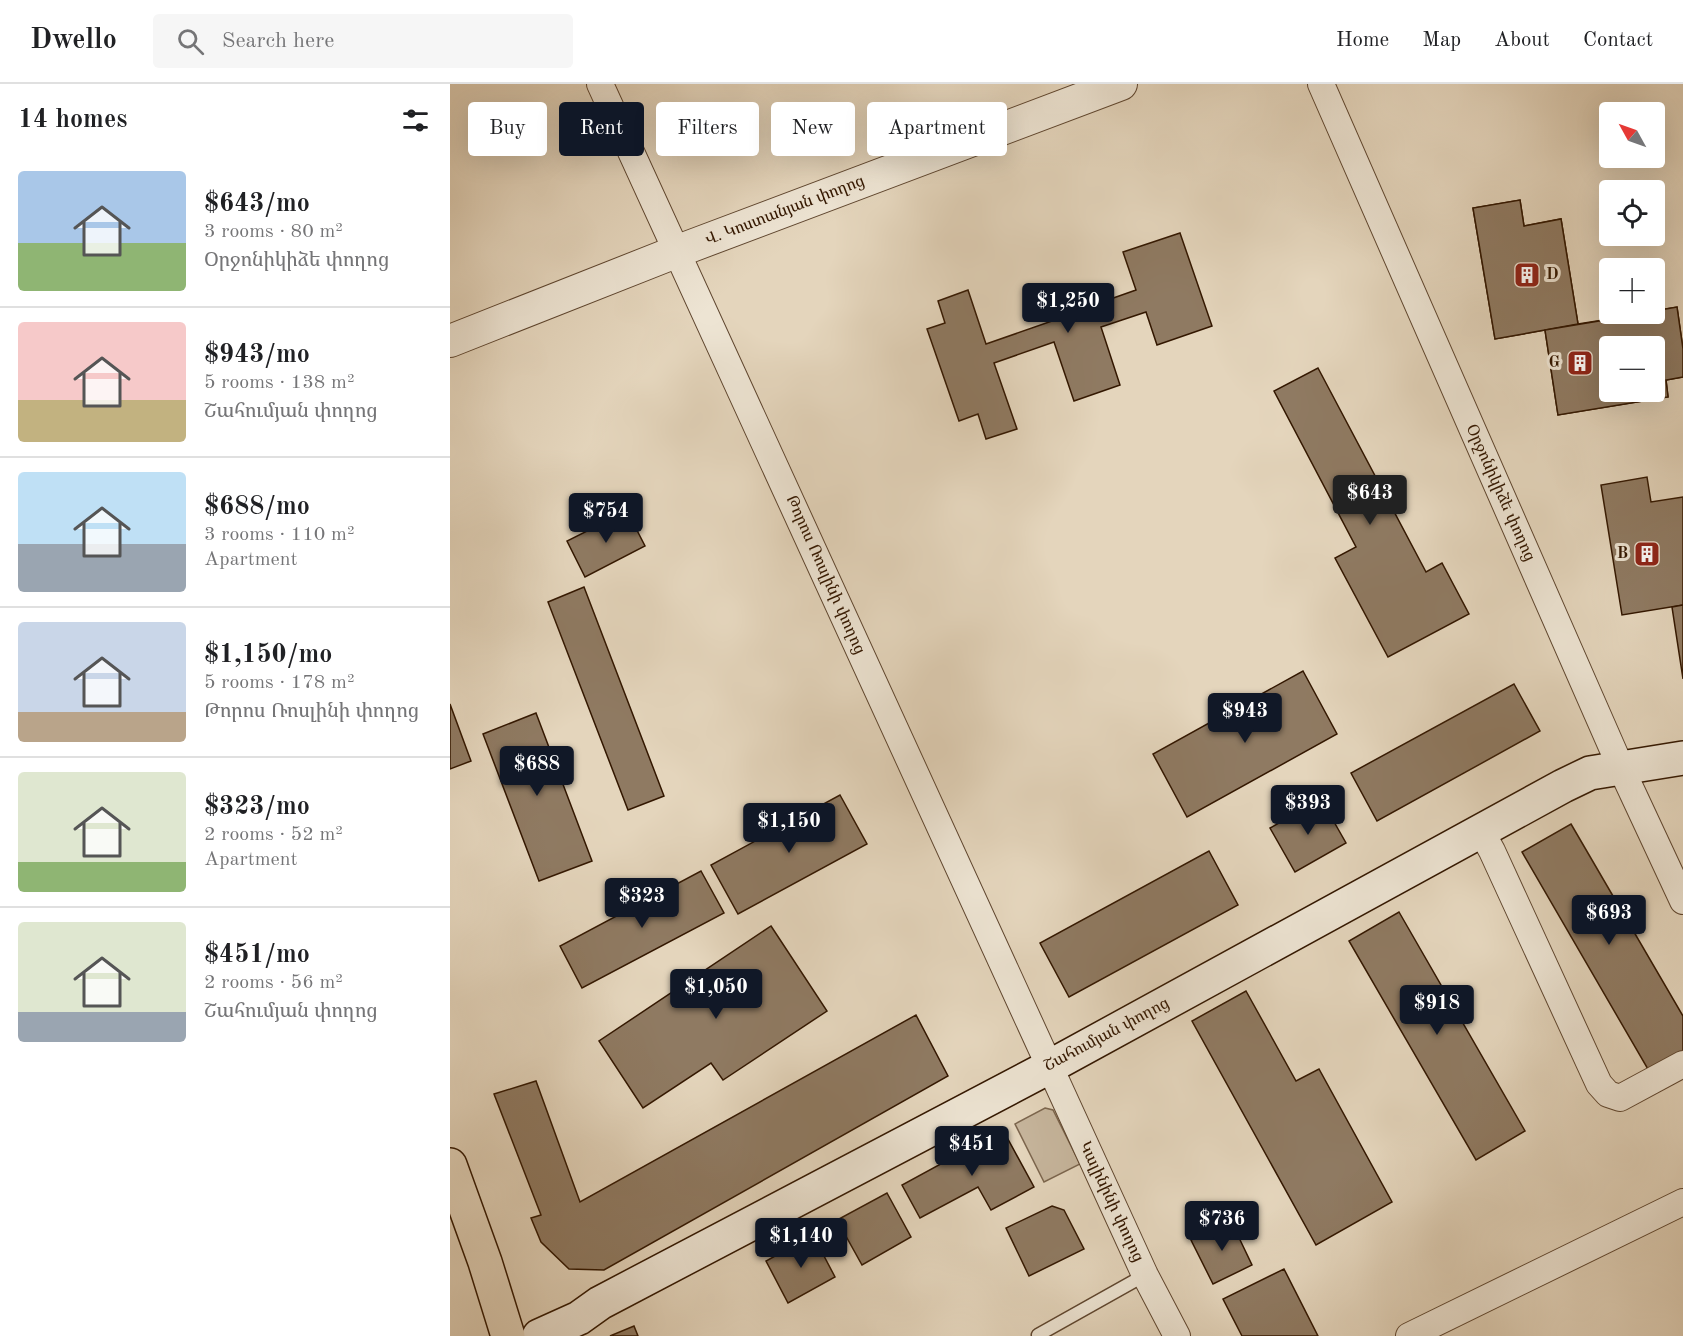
<!DOCTYPE html>
<html lang="en">
<head>
<meta charset="utf-8">
<style>
  :root { --surface:#fff; --page:#f6f6f6; --text:#202124; --muted:#757577; --line:#e0e0e0; --accent:#111827 }
  body { margin:0; font-family:"Old Standard TT","Noto Serif Armenian",serif; background:var(--page); color:var(--text); height:100vh; display:flex; flex-direction:column; font-size:22px; white-space:nowrap }
  * { box-sizing:border-box; margin:0 }
  p { font-size:20px; color:var(--muted) }
  .icon { flex:none; width:33px; height:33px; fill:none; stroke:currentColor; stroke-width:2; stroke-linecap:round; stroke-linejoin:round }
  .map { position:relative; flex:1; overflow:hidden }
  .panel { display:flex; flex-direction:column; background:var(--surface); width:450px }
  .panel>* { flex:none }
  .top-card { position:absolute; left:18px; top:18px; width:570px; height:54px; display:flex; gap:12px }
  .needle { width:39px; rotate:310deg }
  .tools { position:absolute; left:1149px; top:18px; display:grid; gap:12px }
  .tools a { display:grid; place-items:center; width:66px; height:66px; border-radius:6px; background:var(--surface); box-shadow:0 6px 24px #0002; font-size:30px }
  .price { position:absolute; translate:-50% -51px; padding:0 14px; border-radius:6px; background:var(--accent); color:#fff; font-size:20px; line-height:39px; filter:drop-shadow(0 2px 3px #0008) }
  .price::after { content:''; position:absolute; left:50%; top:36px; width:18px; height:14px; margin-left:-9px; background:inherit; clip-path:polygon(0 0,100% 0,50% 100%) }
  .price.selected { background:#222; color:#fff }
  ul { padding:0; list-style:none }
  li { display:flex; align-items:center; gap:18px; height:150px; padding:0 18px }
  li+li { border-top:2px solid var(--line) }
  li span { display:grid; place-items:center; flex:none; width:168px; height:120px; border-radius:6px; color:#555 }
  li>.icon { margin-inline-start:auto }
  span .icon { width:72px; height:72px; fill:#fffc; stroke-width:1 }
  li b { font-size:26px }
  h2 { display:flex; justify-content:space-between; align-items:center; height:72px; padding:0 18px; font-size:26px }
  .tag { padding:0 21px; border-radius:6px; background:var(--surface); box-shadow:0 6px 24px #0002; font-size:21px; line-height:54px }
  .tag.selected { background:var(--accent); color:#fff }
  header { display:flex; align-items:center; gap:36px; box-sizing:border-box; height:84px; padding:0 30px; background:var(--surface); border-bottom:2px solid var(--line) }
  header strong { font-size:28px }
  nav { display:flex; gap:33px; margin-inline-start:auto; font-size:21px }
  .search { width:420px; height:54px; background:var(--page); display:flex; align-items:center; gap:15px; box-sizing:border-box; padding:0 21px; border-radius:6px; color:var(--muted); font-size:22px }
  main { display:flex; flex:1; min-height:0 }
  .map>svg:first-child { display:block }
</style>
</head>
<body>
<header>
<strong>Dwello</strong>
<div class="search"><svg class="icon" aria-label="search" viewBox="0 0 24 24"><circle cx="10" cy="10" r="6"/><path d="M15 15l6 6"/></svg>Search here</div>
<nav><a>Home</a><a>Map</a><a>About</a><a>Contact</a></nav>
</header>
<main>
<section class="panel">
<h2>14 homes<svg class="icon" aria-label="filters" viewBox="0 0 24 24"><path d="M4 7h16M4 17h16"/><circle cx="9" cy="7" r="2"/><circle cx="15" cy="17" r="2"/></svg></h2>
<ul>
<li><span style="background:linear-gradient(#a9c7e8 60%,#8fb573 0)"><svg class="icon" aria-label="home" viewBox="0 0 24 24"><path d="M3 11l9-7 9 7M6 9v11h12V9"/></svg></span><div><b>$643/mo</b><p>3 rooms · 80 m²</p><p>Օրջոնիկիձե փողոց</p></div></li>
<li><span style="background:linear-gradient(#f6c9c9 65%,#c2b280 0)"><svg class="icon" aria-label="home" viewBox="0 0 24 24"><path d="M3 11l9-7 9 7M6 9v11h12V9"/></svg></span><div><b>$943/mo</b><p>5 rooms · 138 m²</p><p>Շահումյան փողոց</p></div></li>
<li><span style="background:linear-gradient(#bfe0f5 60%,#9aa5b1 0)"><svg class="icon" aria-label="home" viewBox="0 0 24 24"><path d="M3 11l9-7 9 7M6 9v11h12V9"/></svg></span><div><b>$688/mo</b><p>3 rooms · 110 m²</p><p>Apartment</p></div></li>
<li><span style="background:linear-gradient(#c9d6e8 75%,#b9a48a 0)"><svg class="icon" aria-label="home" viewBox="0 0 24 24"><path d="M3 11l9-7 9 7M6 9v11h12V9"/></svg></span><div><b>$1,150/mo</b><p>5 rooms · 178 m²</p><p>Թորոս Ռոսլինի փողոց</p></div></li>
<li><span style="background:linear-gradient(#dfe7d0 75%,#8fb573 0)"><svg class="icon" aria-label="home" viewBox="0 0 24 24"><path d="M3 11l9-7 9 7M6 9v11h12V9"/></svg></span><div><b>$323/mo</b><p>2 rooms · 52 m²</p><p>Apartment</p></div></li>
<li><span style="background:linear-gradient(#dfe7d0 75%,#9aa5b1 0)"><svg class="icon" aria-label="home" viewBox="0 0 24 24"><path d="M3 11l9-7 9 7M6 9v11h12V9"/></svg></span><div><b>$451/mo</b><p>2 rooms · 56 m²</p><p>Շահումյան փողոց</p></div></li>
</ul>
</section>
<div class="map">
<svg width="1233" height="1252" viewBox="0 0 1233 1252">
  <rect width="100%" height="100%" fill="#e4d5bc"/>
  <filter id="stains"><feTurbulence type="fractalNoise" baseFrequency=".00333" numOctaves="4"/><feColorMatrix values="0 0 0 0 .2 0 0 0 0 .09 0 0 0 0 .02 0 0 0 .5 -.17"/></filter>
  <radialGradient id="worn" r=".72"><stop offset=".6" stop-color="#630" stop-opacity="0"/><stop offset="1" stop-color="#630" stop-opacity=".3"/></radialGradient>
  <polygon fill="#c6b59c" stroke="#7c664e" stroke-width="1.5" points="595,1024 603,1026 630,1080 594,1098 565,1040"/>
  <g fill="#8f7a62" stroke="#331700" stroke-width="1.5" fill-rule="evenodd">
    <path d="M1070 116 1074 142 1111 135 1128 240 1191 230H1204V227L1227 223 1233 265V293L1216 296 1218 313 1108 331 1095 246 1045 255 1023 124ZM1160 262H1204V308H1160Z"/>
    <polygon points="1070,116 1074,142 1111,135 1128,240 1045,255 1023,124"/>
    <polygon points="730,149 762,242 707,261 696,228 651,243 670,301 624,317 604,258 544,279 567,345 536,355 528,330 509,337 477,245 495,239 488,217 518,206 536,260 602,237 599,226 632,215 635,224 686,206 673,168"/>
    <path d="M1227 223 1233 265V293L1216 296 1218 313 1108 331 1095 246 1191 230H1204V227ZM1160 262H1204V308H1160Z"/>
    <polygon points="868,284 976,488 992,479 1019,530 938,573 885,474 906,463 824,307"/>
    <polygon points="1197,393 1201,418 1233,413 1233,521 1172,531 1151,401"/>
    <polygon points="177,427 195,462 135,493 117,457"/>
    <polygon points="134,503 214,712 178,726 98,518"/>
    <polygon points="1233,521 1233,595 1222,523"/>
    <polygon points="853,587 887,650 737,733 703,670"/>
    <polygon points="1064,600 1090,647 927,737 901,689"/>
    <polygon points="0,620 21,677 0,685"/>
    <polygon points="86,629 142,777 89,797 33,650"/>
    <polygon points="390,711 417,760 288,830 261,781"/>
    <polygon points="871,715 896,759 845,788 820,744"/>
    <polygon points="1121,740 1233,932 1233,968 1199,987 1072,768"/>
    <polygon points="759,767 788,821 619,913 590,859"/>
    <polygon points="251,787 274,829 132,904 110,862"/>
    <polygon points="949,828 1075,1047 1026,1076 899,857"/>
    <polygon points="321,842 377,927 273,996 261,979 193,1024 149,957"/>
    <polygon points="796,907 846,997 869,985 942,1118 866,1161 742,937"/>
    <polygon points="466,931 498,992 154,1186 119,1185 91,1158 81,1134 91,1131 44,1010 86,997 130,1118"/>
    <polygon points="553,1046 584,1103 541,1126 528,1103 470,1134 452,1101"/>
    <polygon points="437,1109 461,1153 412,1181 387,1136"/>
    <polygon points="602,1122 614,1126 634,1165 579,1192 556,1144"/>
    <polygon points="781,1137 802,1181 763,1200 741,1156"/>
    <polygon points="363,1151 385,1193 338,1219 316,1177"/>
    <polygon points="834,1185 868,1252 792,1252 773,1215"/>
    <polygon points="184,1242 188,1252 160,1252"/>
  </g>
  <g fill="none" stroke-linecap="round" stroke-linejoin="round">
    <g stroke="#5f462f" stroke-width="15">
      <polyline id="service" points="588,1251 695,1191"/>
    </g>
    <g stroke="#5f462f" stroke-width="28">
      <g id="minor">
        <polyline points="150,0 695,1191 727,1252"/>
        <polyline points="871,0 1171,684 1233,817"/>
        <polyline points="1031,747 1042,767 1149,1000 1158,1010 1170,1014 1233,980"/>
        <polyline points="959,1252 1233,1118"/>
      </g>
    </g>
    <g stroke="#5f462f" stroke-width="34">
      <polyline id="tertiary" points="0,257 228,167 671,0"/>
    </g>
    <g stroke="#331700" stroke-width="36">
      <polyline id="secondary" points="89,1252 129,1234 150,1219 599,983 1113,702 1140,689 1233,674"/>
    </g>
    <g stroke="#331700" stroke-width="36">
      <polyline id="primary" points="0,1081 35,1178 58,1252"/>
    </g>
    <use href="#service" stroke="#ede4d3" stroke-width="12"/>
    <use href="#minor" stroke="#ede4d3" stroke-width="26"/>
    <use href="#tertiary" stroke="#ede4d3" stroke-width="32"/>
    <use href="#secondary" stroke="#ede4d3" stroke-width="33"/>
    <use href="#primary" stroke="#e4d5bc" stroke-width="33"/>
  </g>
  <defs>
    <g id="building-square" transform="scale(1.35)"><rect x="-9" y="-9" width="18" height="18" rx="4" fill="#8f2418" stroke="#ede4d3"/><path d="M-4-6H4V6H1V3H-1V6H-4ZM-2.5-4.3h1.7v1.8h-1.7ZM.8-4.3h1.7v1.8H.8ZM-2.5-1h1.7V.8h-1.7ZM.8-1h1.7V.8H.8Z" fill="#fff"/></g>
  </defs>
  <g fill-rule="evenodd">
    <use href="#building-square" x="1077" y="191"/>
    <use href="#building-square" x="1130" y="279"/>
    <use href="#building-square" x="1197" y="470"/>
  </g>
  <g text-anchor="middle" dominant-baseline="central" stroke-width="6" stroke-linejoin="round" paint-order="stroke">
    <g font-size="16" fill="#331700" stroke="#ede4d3">
      <text transform="translate(335 127) rotate(-21)">Վ. Կոստանյան փողոց</text>
      <text transform="translate(1050 409) rotate(66)">Օրջոնիկիձե փողոց</text>
      <text transform="translate(375 491) rotate(66)">Թորոս Ռոսլինի փողոց</text>
      <text transform="translate(657 951) rotate(-28)">Շահումյան փողոց</text>
      <text transform="translate(661 1118) rotate(65)">Կալինինի փողոց</text>
    </g>
    <g font-size="16" font-weight="bold" fill="#331700" stroke="#ede4d3" text-anchor="end">
      <text x="1096" y="191" text-anchor="start">D</text>
      <text x="1110" y="279">G</text>
      <text x="1178" y="470">B</text>
    </g>
  </g>
  <rect width="100%" height="100%" filter="url(#stains)"/>
  <rect width="100%" height="100%" fill="url(#worn)"/>
</svg>
<div class="tools">
<a><svg class="needle" viewBox="-14 -14 28 28"><path d="M0-13l5 13h-10z" fill="#e53935"/><path d="M0 13l5-13h-10z" fill="#757577"/></svg></a>
<a><svg class="icon" aria-label="locate" viewBox="0 0 24 24"><circle cx="12" cy="12" r="6"/><path d="M12 2v4M12 18v4M2 12h4M18 12h4"/></svg></a>
<a>+</a>
<a>−</a>
</div>
<b class="price" style="left:618px;top:250px">$1,250</b>
<b class="price selected" style="left:920px;top:442px">$643</b>
<b class="price" style="left:156px;top:460px">$754</b>
<b class="price" style="left:795px;top:660px">$943</b>
<b class="price" style="left:87px;top:713px">$688</b>
<b class="price" style="left:858px;top:752px">$393</b>
<b class="price" style="left:339px;top:770px">$1,150</b>
<b class="price" style="left:192px;top:845px">$323</b>
<b class="price" style="left:1159px;top:862px">$693</b>
<b class="price" style="left:266px;top:936px">$1,050</b>
<b class="price" style="left:987px;top:952px">$918</b>
<b class="price" style="left:522px;top:1093px">$451</b>
<b class="price" style="left:772px;top:1168px">$736</b>
<b class="price" style="left:351px;top:1185px">$1,140</b>
<div class="top-card">
<a class="tag">Buy</a>
<a class="tag selected">Rent</a>
<a class="tag">Filters</a>
<a class="tag">New</a>
<a class="tag">Apartment</a>
</div>
</div>
</main>
</body>
</html>
